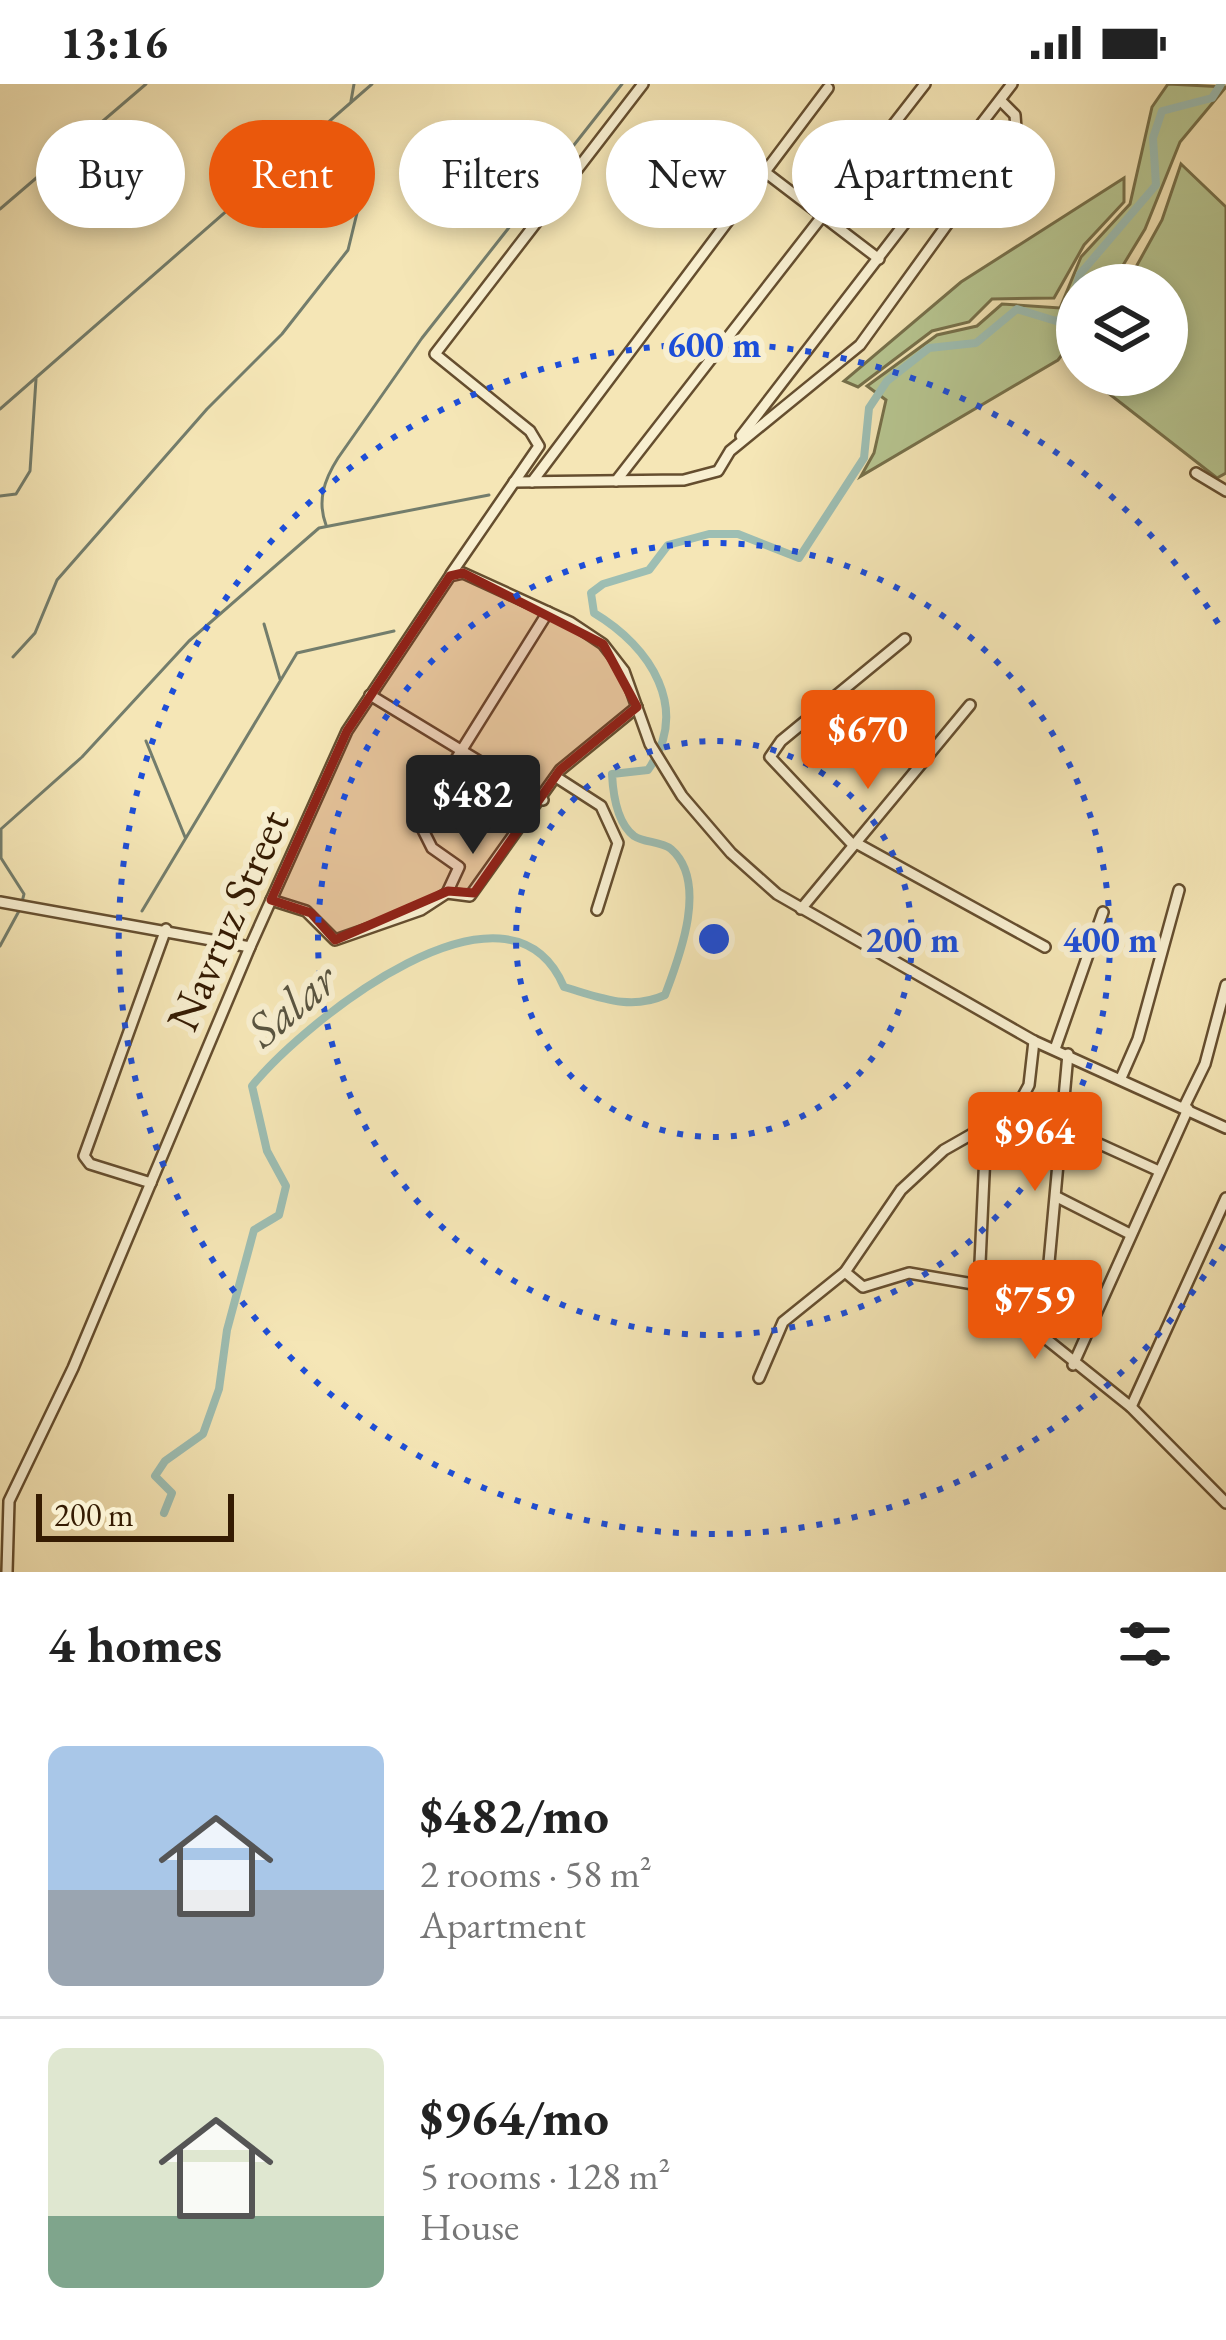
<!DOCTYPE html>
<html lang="en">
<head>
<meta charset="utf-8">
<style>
  :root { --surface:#fff; --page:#f6f6f6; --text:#222; --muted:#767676; --line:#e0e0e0; --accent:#ea580c }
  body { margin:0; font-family:"EB Garamond",serif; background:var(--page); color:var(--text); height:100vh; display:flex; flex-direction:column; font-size:45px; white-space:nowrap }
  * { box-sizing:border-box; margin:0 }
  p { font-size:39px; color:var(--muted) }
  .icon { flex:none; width:66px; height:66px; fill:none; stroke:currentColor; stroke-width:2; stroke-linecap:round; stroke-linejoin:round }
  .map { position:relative; height:1488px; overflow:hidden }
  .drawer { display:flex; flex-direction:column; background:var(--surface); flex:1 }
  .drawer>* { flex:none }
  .banner { position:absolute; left:36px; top:36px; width:1155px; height:108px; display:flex; gap:24px }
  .buttons { position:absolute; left:1056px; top:180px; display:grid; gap:24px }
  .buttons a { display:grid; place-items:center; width:132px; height:132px; border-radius:50%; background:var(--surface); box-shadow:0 6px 18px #0003; font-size:60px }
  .scale { position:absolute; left:36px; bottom:30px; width:198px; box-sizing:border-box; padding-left:12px; border:6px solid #351b02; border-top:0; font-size:33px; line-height:42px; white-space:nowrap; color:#351b02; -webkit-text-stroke:9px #f8efd0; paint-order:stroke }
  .price { position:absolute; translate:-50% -102px; padding:0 27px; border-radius:12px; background:var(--accent); color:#fff; font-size:39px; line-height:78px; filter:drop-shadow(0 3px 6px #0008) }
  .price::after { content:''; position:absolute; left:50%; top:72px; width:36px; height:27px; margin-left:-18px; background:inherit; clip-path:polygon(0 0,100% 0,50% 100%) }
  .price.on { background:#222; color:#fff }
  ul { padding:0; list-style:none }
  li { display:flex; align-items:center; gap:36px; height:300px; padding:0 48px }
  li+li { border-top:3px solid var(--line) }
  li span { display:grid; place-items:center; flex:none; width:336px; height:240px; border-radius:18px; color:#555 }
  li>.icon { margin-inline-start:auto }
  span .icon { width:144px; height:144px; fill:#fffc; stroke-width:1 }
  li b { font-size:51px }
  h2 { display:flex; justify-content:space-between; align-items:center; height:144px; padding:0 48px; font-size:51px }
  .tag { padding:0 42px; border-radius:54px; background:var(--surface); box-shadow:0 6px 18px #0003; font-size:42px; line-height:108px }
  .tag.on { background:var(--accent); color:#fff }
  .status { display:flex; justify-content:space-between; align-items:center; height:84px; padding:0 60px; background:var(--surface); direction:ltr }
  .status svg { height:33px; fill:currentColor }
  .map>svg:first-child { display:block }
</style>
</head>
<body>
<div class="status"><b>13:16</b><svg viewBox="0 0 49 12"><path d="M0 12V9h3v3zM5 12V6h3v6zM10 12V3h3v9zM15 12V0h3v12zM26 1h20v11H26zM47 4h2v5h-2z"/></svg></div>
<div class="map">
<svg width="1226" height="1488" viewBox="0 0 1226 1488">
  <rect width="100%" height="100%" fill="#f5e6b6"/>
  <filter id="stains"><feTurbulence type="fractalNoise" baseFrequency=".00167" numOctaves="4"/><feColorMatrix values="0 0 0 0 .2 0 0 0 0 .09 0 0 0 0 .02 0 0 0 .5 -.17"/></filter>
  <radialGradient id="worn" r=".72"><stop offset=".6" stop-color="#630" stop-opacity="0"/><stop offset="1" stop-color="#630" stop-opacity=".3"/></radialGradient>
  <g fill="#b7c691" stroke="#76704a" stroke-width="3">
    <polygon points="1168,0 1226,3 1180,58 1145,145 1111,201 1077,201 1077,251 1058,276 861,392 874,369 886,316 867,302 937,251 977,242 1002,220 1060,224 1081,173 1130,120 1152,23"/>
    <polygon points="1181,80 1226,123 1226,389 1217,394 1085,291 1167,291 1167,201 1126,201 1162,136"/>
    <polygon points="1124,94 1124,118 1084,161 1054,214 992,215 969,238 932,247 858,303 844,297 961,198"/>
  </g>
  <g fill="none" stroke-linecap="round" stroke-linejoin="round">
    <g stroke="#737d6c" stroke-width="3">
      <polyline points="351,17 354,0"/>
      <polyline points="0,125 146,0"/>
      <polyline points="0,325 372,0"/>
      <polyline points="0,412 16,410 30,387 36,295"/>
      <path d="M326 441C317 417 324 396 338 374L422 254 622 0"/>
      <polyline points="264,540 280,595"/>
      <polyline points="13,573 35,549 57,496 207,325 282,250 348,166 366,92 350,50 327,40"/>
      <polyline points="146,657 185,753"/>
      <polyline points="22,818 24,810 1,774 1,745 82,673 189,557 319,444 489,411"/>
      <polyline points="142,827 297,569 394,547"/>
      <polyline points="0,862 19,827"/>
    </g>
    <path stroke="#9dbeb3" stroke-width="8" d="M164 1429 172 1409 155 1392 165 1377 203 1350 219 1305 227 1246 254 1146 279 1131 286 1102 267 1067 252 1002C305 937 509 773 564 903 599 913 630 927 665 911 679 874 709 798 671 765 661 757 644 759 634 752 617 739 613 710 612 690L648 686C691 625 651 563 594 529L591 509 603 500 649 486 668 461 709 450H738L799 474 864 374 869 324 887 297 929 264 976 259 1017 225 1056 237 1069 231 1080 190 1156 101 1153 54 1162 27 1212 14 1221 0"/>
    <g stroke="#654e2f" stroke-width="14">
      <g id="minor">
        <polyline points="765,88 879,175"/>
        <polyline points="741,352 1012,0"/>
        <polyline points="1196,389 1226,407"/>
        <polyline points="616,397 925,0"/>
        <polyline points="514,398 684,396 718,387 730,367 860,261 1016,45 1015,31 1002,18"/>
        <polyline points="532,398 828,4"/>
        <polyline points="451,490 539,362 530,347 435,270 643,0"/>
        <polyline points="370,611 543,716"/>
        <polyline points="556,693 601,722 618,759 597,826"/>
        <polyline points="856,759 1045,863"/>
        <polyline points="853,761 770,673 781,657 905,555"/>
        <polyline points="447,809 459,783 432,764 418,736 548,528"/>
        <polyline points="271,816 306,827 335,856 421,826 447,809 470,812 560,686 637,623"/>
        <polyline points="0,818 250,863"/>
        <polyline points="801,825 970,621"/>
        <polyline points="1055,965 1103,828"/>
        <polyline points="1121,994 1138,955 1179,806"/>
        <polyline points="1184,1023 1205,980 1226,901"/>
        <polyline points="1062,1043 1159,1087"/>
        <polyline points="151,1099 90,1080 84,1072 166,845"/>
        <polyline points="1057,1113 1130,1150"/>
        <polyline points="845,1188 863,1203 909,1189 979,1201 1131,1323 1226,1419"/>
        <polyline points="979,1201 986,1047"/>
        <polyline points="1042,1255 1068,970"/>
        <polyline points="1073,1281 1188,1025"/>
        <polyline points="759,1294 783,1238 845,1188 901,1106 944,1066 1016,1025 1029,1001 1034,957"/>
        <polyline points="1131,1323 1226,1114"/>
        <polyline points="7,1488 9,1417 73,1284 250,863 347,647 450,492 463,489 570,538 603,560 624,587 650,660 682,712 731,769 777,810 1034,957 1226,1044"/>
      </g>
    </g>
    <use href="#minor" stroke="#f8efd0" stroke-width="9"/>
  </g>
  <path fill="#8f2418" fill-opacity="0.2" stroke="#8f2418" stroke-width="9" stroke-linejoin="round" d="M463 489 603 560 637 623 560 686 474 809 448 807 335 856 311 829 271 816 347 647 450 492Z"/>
  <g fill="none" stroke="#1d4ed8" stroke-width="6" stroke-dasharray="6 12">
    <circle cx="714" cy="855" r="198"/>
    <circle cx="714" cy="855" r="396"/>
    <path d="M1224 1161A595 595 0 1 1 1224 549"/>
  </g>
  <g text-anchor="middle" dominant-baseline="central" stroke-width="12" stroke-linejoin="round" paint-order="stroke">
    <g font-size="45" fill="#351b02" stroke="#f8efd0">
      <text transform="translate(227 836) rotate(-66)">Navruz Street</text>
    </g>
    <g font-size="48" font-style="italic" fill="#595440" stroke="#f8efd0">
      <text transform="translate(291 920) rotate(-40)">Salar</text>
    </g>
  </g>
  <circle cx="714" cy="855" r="18" fill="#1d4ed8" stroke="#f8efd0" stroke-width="6"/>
  <g font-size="36" text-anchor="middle" font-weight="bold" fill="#1d4ed8" stroke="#f8efd0" stroke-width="12" stroke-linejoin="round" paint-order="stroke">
    <text x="714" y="273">600 m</text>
    <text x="912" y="868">200 m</text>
    <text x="1110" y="868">400 m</text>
  </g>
  <rect width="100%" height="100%" filter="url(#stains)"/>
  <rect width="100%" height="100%" fill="url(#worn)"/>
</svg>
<div class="buttons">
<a><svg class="icon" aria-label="layers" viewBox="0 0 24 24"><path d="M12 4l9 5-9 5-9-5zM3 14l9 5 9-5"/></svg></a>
</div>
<div class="scale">200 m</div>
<b class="price" style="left:868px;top:708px">$670</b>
<b class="price on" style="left:473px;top:773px">$482</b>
<b class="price" style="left:1035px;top:1110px">$964</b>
<b class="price" style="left:1035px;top:1278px">$759</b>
<div class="banner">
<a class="tag">Buy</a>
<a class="tag on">Rent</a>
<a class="tag">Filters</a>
<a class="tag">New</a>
<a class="tag">Apartment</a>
</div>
</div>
<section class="drawer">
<h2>4 homes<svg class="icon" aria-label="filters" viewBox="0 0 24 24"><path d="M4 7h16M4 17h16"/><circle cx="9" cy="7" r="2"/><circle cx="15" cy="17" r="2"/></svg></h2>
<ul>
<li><span style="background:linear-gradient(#a9c7e8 60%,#9aa5b1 0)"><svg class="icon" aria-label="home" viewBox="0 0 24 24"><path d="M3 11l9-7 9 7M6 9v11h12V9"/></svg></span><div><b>$482/mo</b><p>2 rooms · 58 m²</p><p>Apartment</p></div></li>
<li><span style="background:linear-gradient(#dfe7d0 70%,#7fa58c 0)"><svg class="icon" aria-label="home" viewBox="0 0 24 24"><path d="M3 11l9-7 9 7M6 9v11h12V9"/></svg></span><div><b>$964/mo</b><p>5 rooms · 128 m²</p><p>House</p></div></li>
</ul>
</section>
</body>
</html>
